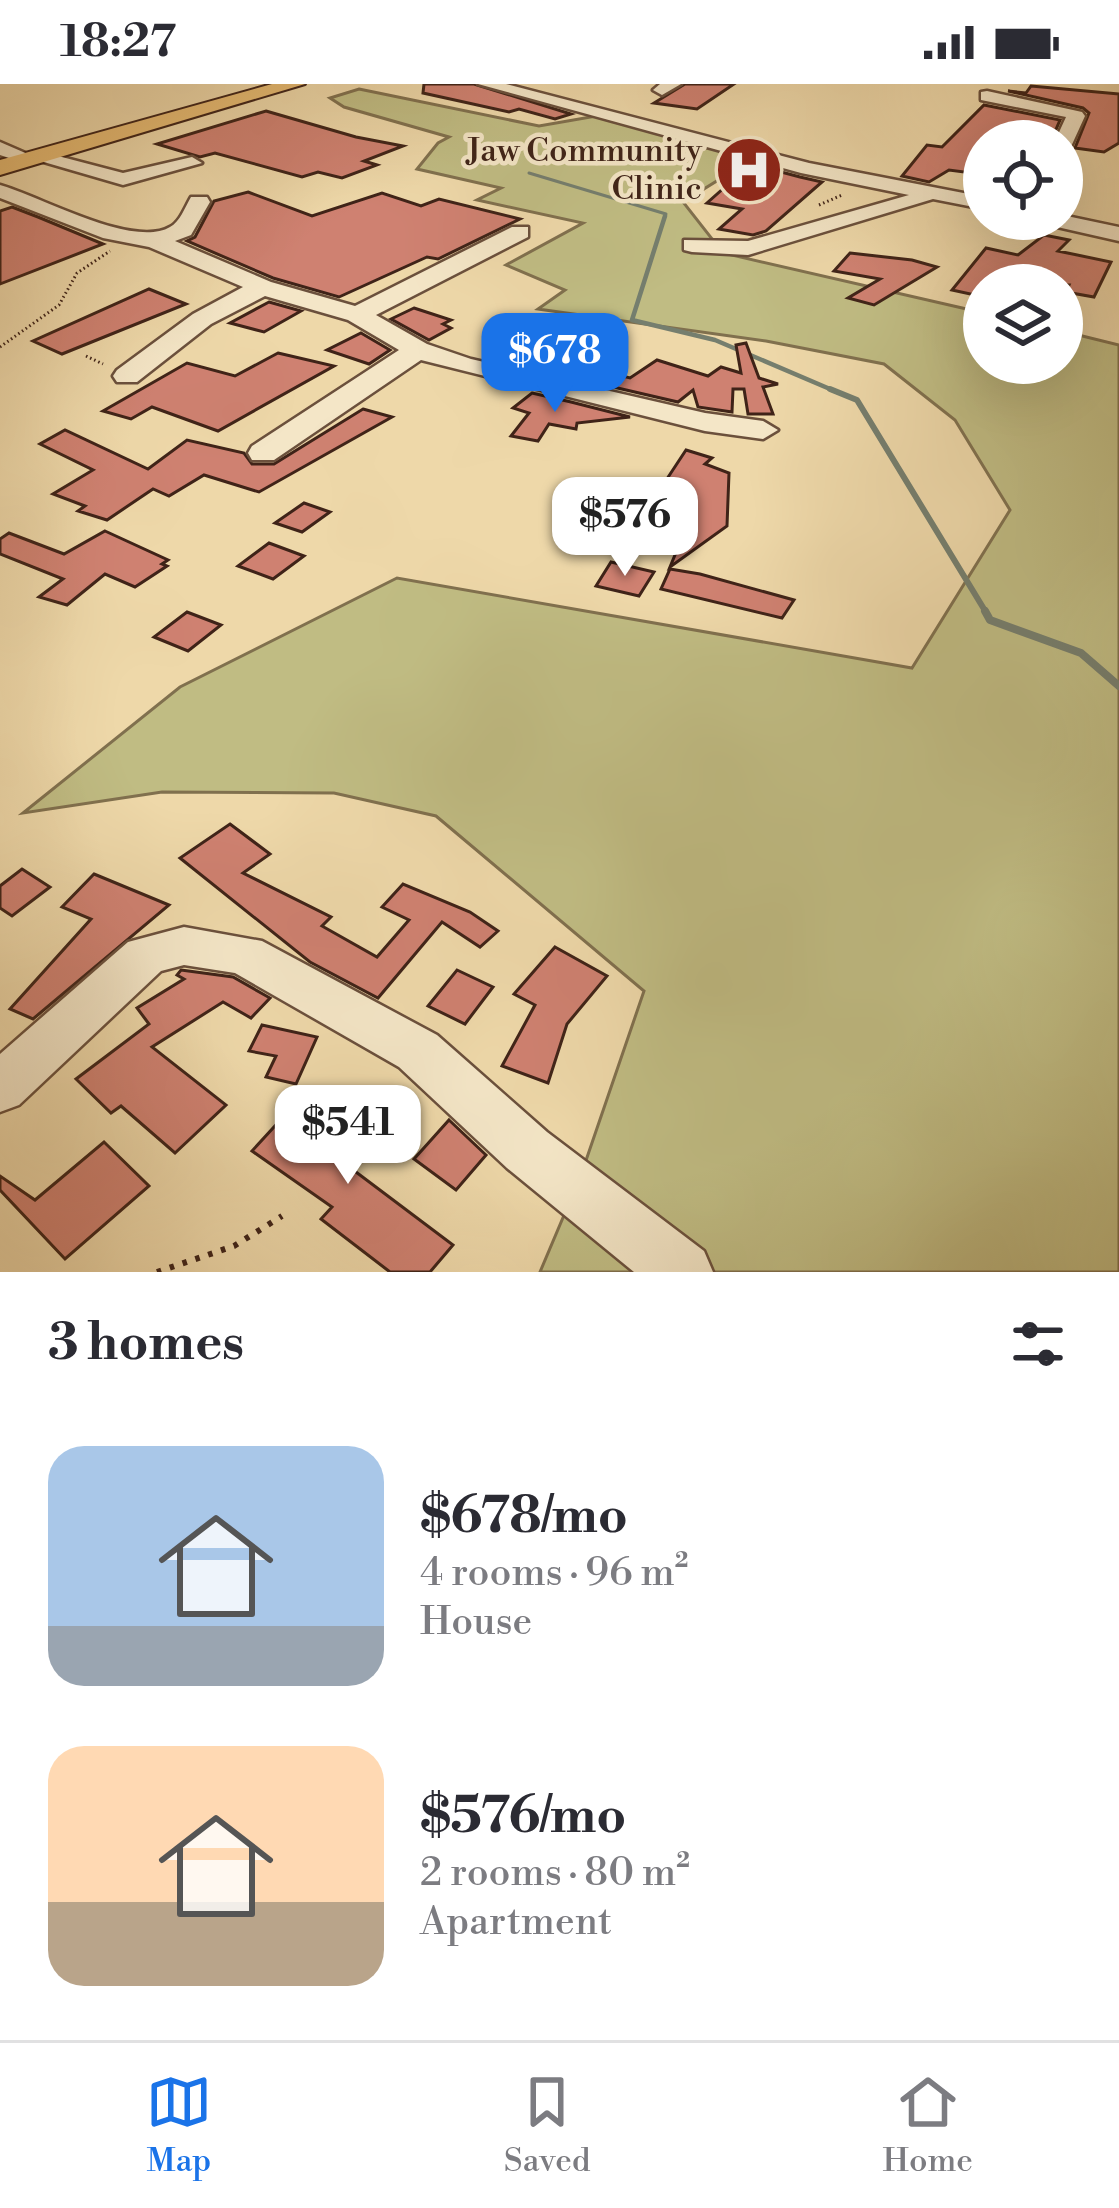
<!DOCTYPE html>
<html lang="en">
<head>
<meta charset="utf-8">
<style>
  :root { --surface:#fff; --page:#f2f2f3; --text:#2b2b33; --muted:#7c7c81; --line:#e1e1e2; --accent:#1a73e8 }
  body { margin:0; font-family:"Libre Bodoni",serif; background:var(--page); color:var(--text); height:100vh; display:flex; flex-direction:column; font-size:45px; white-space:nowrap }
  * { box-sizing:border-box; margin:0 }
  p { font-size:39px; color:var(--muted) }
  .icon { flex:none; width:66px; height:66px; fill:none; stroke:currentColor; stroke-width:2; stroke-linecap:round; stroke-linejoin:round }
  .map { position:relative; height:1188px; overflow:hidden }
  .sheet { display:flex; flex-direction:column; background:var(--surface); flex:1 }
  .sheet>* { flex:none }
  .tools { position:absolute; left:963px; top:36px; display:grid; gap:24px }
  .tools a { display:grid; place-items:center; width:120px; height:120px; border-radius:50%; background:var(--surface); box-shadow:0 12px 48px #0002; font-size:60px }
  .price { position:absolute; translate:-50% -102px; padding:0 27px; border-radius:24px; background:#fff; color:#222; font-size:39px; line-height:78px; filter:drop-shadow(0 3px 6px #0008) }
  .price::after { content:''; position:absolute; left:50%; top:72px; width:36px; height:27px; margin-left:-18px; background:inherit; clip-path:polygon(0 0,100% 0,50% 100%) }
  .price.active { background:var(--accent); color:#fff }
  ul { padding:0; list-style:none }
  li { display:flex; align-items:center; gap:36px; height:300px; padding:0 48px }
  li span { display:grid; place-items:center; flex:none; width:336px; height:240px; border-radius:36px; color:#555 }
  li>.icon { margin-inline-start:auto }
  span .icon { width:144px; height:144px; fill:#fffc; stroke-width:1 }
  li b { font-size:51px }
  h2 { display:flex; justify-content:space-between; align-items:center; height:144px; padding:0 48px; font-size:51px }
  .status { display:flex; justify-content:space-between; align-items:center; height:84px; padding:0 60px; background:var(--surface); direction:ltr }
  .status svg { height:33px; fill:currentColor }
  .tab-bar { display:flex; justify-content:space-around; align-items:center; height:168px; border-top:3px solid var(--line); background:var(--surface); font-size:33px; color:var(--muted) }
  .tab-bar a { display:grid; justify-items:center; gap:6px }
  .tab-bar .active { color:var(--accent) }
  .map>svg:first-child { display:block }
</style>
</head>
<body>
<div class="status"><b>18:27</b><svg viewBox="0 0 49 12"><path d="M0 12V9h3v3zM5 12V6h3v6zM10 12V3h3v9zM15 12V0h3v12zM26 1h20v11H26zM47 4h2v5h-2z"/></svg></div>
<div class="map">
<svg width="1119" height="1188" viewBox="0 0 1119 1188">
  <rect width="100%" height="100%" fill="#eed8a9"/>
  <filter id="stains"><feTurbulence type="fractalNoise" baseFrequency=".00167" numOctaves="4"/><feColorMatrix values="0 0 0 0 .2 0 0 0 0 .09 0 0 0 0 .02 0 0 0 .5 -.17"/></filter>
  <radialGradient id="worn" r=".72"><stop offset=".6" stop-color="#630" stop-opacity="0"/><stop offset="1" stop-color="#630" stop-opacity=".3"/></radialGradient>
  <polygon fill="#c0bc83" stroke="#80704e" stroke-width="3" points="359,5 539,42 602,31 757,72 683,118 723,169 984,229 984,279 1062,279 1062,247 1119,261 1119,1188 540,1188 581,1091 644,907 436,732 334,709 162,708 23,729 180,603 397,494 912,584 1010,426 955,336 884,280 766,257 538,225 565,206 506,181 583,139 477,116 501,104 417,85 438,59 449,53 344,23 330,14"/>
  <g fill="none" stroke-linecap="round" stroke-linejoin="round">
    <polyline stroke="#757e6e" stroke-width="3" points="529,89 666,130 664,135"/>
    <polyline stroke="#757e6e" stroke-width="4.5" points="665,132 632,236 715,256 837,308"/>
    <polyline stroke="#757e6e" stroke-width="6" points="830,305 857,316 987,530"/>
    <polyline stroke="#757e6e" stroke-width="8" points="985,527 990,536 1081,569 1119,602"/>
  </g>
  <g fill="#cf8171" stroke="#3f2318" stroke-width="3">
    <polygon points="424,0 474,0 571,30 555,35 519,25 509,28 423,9"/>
    <polygon points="685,0 734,0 697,25 654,19"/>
    <polygon points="1031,2 1119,10 1119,59 1104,68 1075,64 1089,29 1083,24 1008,7 1026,9"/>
    <polygon points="984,21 1060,36 1051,57 984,57 984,82 979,90 949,86 929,98 902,92 927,61 942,63"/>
    <polygon points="266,27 356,53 403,62 364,77 377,81 342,94 318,88 302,93 215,69 200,73 157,60"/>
    <polygon points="751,80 800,93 822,98 766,147 753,151 719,145 742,125 707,119"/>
    <polygon points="248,108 312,132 382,109 421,122 439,115 520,135 438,175 427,173 339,213 273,194 187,157 195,153 214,117"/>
    <polygon points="12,123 38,133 103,160 0,200 0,127"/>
    <polygon points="1044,151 1069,156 1058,167 1111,178 1094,213 1066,208 1069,201 984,201 984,213 952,206 986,164 1018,171"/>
    <polygon points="850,169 912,176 937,183 874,221 848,214 880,195 834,187"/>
    <polygon points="149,205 186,220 62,270 33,257"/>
    <polygon points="269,218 301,227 264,248 230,239"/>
    <polygon points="414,224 451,236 443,240 451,244 429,256 391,235"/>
    <polygon points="361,249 390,266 369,280 327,266"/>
    <polygon points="746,259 759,294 778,300 763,303 773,330 748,330 744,305 733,305 732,328 698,323 693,306 678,318 596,299 610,289 630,294 657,276 708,292 721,283 741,289 736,261"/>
    <polygon points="278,269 334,282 218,347 152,323 131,335 103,327 187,279 235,292"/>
    <polygon points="532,309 571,318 630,333 577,339 576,345 549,340 538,357 511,352 529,329 513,324"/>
    <polygon points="363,325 392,333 259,408 204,391 169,412 153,405 107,436 78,427 85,422 53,410 93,386 40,360 65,346 148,385 187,356 244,369 252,380 274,380"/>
    <polygon points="686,366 712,374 705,380 729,389 727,442 670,483 682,454 665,447 695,426 657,410"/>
    <polygon points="304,419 330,428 302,448 275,439"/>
    <polygon points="105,447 168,476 162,480 167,482 135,503 105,490 67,521 39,513 63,495 0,470 0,455 9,449 64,470"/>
    <polygon points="269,459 304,472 273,495 238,482"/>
    <polygon points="611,478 654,488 639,512 596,502"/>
    <polygon points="670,485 700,490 794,516 782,534 661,505"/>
    <polygon points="187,528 221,541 188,567 154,553"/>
    <polygon points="230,740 270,770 243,789 331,833 322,842 377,873 409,836 382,823 403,800 470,828 498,847 480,863 442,838 378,914 310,878 180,774"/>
    <polygon points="22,785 50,803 12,832 0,824 0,802"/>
    <polygon points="94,790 169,821 33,935 10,925 91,835 62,823"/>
    <polygon points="555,863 607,892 567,940 548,999 502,982 535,921 514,910"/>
    <polygon points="181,886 233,893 270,914 251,934 223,918 152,963 226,1021 175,1069 121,1022 111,1029 76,995 149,940 137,924 184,895 177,891"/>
    <polygon points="457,886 493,903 465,940 428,922"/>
    <polygon points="262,941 317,953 296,1000 266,993 276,972 249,967"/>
    <polygon points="308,1006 368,1045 340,1076 453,1161 430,1188 390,1188 321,1135 332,1123 252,1067"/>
    <polygon points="449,1036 486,1071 456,1106 414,1075"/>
    <polygon points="104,1058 149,1102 65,1175 0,1106 0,1092 35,1116"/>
  </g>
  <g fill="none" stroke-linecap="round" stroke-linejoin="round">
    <g stroke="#6b503c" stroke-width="5">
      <g id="minor">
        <polygon points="478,0 506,0 809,79 984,113 984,125 933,115 748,171 692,168 684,166 684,156 748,157 909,111 801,89"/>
        <polygon points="660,0 681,0 662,11 653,6"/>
        <polygon points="987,7 1082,28 1085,32 1069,67 1062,69 1062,57 1055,57 1066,33 981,16 981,8"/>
        <polygon points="0,58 30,71 39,67 123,89 192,73 202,79 123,101 30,74 21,78 0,71"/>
        <path d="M0 101C40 112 133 165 170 143 180 138 185 123 191 113H207L210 118 191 151 175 157 271 198 355 222 512 143H528V153L376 231 427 260 471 275 705 329 763 337 778 346 763 355 705 347 421 276 274 376H252L248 369 252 362 399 266 348 236 265 212 211 240 137 298H117L113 292 117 286 193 230 243 203 149 163 103 154 0 114Z"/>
        <polygon points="1062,131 1119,143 1119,157 1044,140 1041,135 1062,135"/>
        <polygon points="184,843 262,857 437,951 547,1048 704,1167 713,1188 634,1188 507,1084 399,983 235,889 184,881 161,887 19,1021 0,1028 0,970 128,858"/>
      </g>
    </g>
    <g stroke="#3f2318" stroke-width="4">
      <polygon id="major" points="272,0 305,0 0,91 0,76"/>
    </g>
    <g stroke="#3f2318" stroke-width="3" stroke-dasharray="1.5 3" stroke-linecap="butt">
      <polyline points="819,121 842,111"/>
      <polyline points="0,263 59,221 77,189 110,167"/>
      <polyline points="86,272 103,280"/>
    </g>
    <polyline stroke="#3f2318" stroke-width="6" stroke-dasharray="4.5 9" stroke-linecap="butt" points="157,1188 234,1162 282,1132"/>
    <use href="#minor" fill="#f4e6c7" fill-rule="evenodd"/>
    <use href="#major" fill="#e7bc74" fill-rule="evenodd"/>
  </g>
  <defs>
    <g id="hospital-disc" transform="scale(3.45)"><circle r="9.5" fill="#8f2418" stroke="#f4e6c7"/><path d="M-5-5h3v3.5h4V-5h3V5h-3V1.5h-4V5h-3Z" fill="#fff"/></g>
  </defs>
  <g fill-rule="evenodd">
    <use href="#hospital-disc" x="749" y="86"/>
  </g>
  <g text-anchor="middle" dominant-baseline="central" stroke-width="9" stroke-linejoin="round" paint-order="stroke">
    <g font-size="33" fill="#3f2318" stroke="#f4e6c7" text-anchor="end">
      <text x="702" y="67">Jaw Community<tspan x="702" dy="38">Clinic</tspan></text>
    </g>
  </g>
  <rect width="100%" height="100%" filter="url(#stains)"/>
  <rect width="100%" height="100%" fill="url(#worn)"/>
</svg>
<div class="tools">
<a><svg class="icon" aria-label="locate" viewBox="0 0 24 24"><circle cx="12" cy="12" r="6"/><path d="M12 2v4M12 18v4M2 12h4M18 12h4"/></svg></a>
<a><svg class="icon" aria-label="layers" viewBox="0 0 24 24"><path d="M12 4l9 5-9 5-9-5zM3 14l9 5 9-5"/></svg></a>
</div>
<b class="price active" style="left:555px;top:331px">$678</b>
<b class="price" style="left:625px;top:495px">$576</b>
<b class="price" style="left:348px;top:1103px">$541</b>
</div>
<section class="sheet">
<h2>3 homes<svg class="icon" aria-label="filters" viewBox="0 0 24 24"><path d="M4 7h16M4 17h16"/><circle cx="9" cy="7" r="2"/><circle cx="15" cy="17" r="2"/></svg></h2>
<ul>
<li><span style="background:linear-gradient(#a9c7e8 75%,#9aa5b1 0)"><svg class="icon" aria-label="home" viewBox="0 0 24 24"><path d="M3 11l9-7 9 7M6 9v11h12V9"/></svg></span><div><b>$678/mo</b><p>4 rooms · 96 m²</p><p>House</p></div></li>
<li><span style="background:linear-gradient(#ffd9b3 65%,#b9a48a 0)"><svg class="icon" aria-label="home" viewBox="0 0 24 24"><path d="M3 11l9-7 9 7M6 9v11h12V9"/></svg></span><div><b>$576/mo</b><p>2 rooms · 80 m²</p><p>Apartment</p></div></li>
</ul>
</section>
<nav class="tab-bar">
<a class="active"><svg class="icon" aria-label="map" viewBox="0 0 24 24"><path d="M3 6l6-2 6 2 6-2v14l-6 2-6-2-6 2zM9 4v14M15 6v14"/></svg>Map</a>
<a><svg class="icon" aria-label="saved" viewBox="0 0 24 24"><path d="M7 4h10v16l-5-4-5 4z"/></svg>Saved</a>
<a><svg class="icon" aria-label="home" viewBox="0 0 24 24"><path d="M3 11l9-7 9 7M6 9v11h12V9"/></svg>Home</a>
</nav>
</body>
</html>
